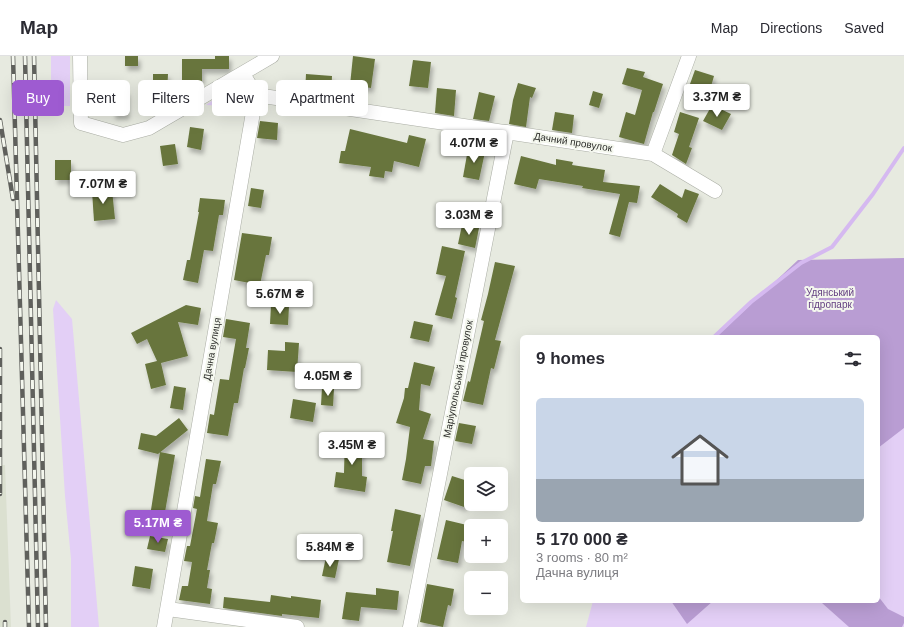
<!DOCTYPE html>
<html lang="en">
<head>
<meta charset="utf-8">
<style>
  :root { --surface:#fff; --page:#f2f2f3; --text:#2b2b33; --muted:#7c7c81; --line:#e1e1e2; --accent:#9e5bd1 }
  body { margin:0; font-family:Arial,sans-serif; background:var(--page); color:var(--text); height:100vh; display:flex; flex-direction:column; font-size:15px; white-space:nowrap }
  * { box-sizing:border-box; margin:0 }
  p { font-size:13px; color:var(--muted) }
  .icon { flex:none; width:22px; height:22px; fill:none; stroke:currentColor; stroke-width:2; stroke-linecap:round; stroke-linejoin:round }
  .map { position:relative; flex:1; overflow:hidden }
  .side { position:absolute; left:520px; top:279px; width:360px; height:268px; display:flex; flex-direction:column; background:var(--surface); border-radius:6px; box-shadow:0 4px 16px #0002 }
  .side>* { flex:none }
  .hud { position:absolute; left:12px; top:24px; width:380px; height:36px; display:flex; gap:8px }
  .controls { position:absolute; left:464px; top:411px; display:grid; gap:8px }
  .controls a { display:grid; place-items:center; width:44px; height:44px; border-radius:6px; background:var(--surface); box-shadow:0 4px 16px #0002; font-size:20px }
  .price { position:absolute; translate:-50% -34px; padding:0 9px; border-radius:4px; background:#fff; color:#222; font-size:13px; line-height:26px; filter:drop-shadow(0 1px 2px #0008) }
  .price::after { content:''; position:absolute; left:50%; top:24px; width:12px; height:9px; margin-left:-6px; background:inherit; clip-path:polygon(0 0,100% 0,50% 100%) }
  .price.selected { background:var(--accent); color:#fff }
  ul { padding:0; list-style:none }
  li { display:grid; align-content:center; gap:8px; height:212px; padding:0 16px }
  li+li { border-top:1px solid var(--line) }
  li span { display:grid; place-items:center; height:124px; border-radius:6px; color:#555 }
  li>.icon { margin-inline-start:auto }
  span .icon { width:72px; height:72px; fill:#fffc; stroke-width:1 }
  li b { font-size:17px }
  h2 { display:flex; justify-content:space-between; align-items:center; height:48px; padding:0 16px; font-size:17px }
  .chip { padding:0 14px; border-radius:6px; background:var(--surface); box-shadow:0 4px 16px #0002; font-size:14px; line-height:36px }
  .chip.selected { background:var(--accent); color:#fff }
  header { display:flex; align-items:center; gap:24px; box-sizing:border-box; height:56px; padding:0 20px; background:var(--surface); border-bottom:1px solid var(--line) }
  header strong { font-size:19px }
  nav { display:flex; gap:22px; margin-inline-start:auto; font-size:14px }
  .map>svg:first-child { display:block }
</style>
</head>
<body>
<header>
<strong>Map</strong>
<nav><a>Map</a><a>Directions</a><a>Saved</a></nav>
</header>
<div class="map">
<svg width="904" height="571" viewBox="0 0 904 571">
  <defs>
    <filter id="shadow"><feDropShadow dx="2.5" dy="4.5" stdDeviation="2" flood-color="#0004"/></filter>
  </defs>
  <rect width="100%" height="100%" fill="#e7eae0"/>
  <polygon fill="#dbe0d0" points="0,409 5,409 11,571 0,571"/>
  <g fill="#e3cff6">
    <polygon points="51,0 70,0 70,50 59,50 51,42"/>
    <polygon points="242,29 248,35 250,45 246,51 206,49 232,30"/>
    <polygon points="904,205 904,571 586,571 593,545 878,545 878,281"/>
    <polygon points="56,244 72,263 99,571 71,571 71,503 65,440 53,253"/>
  </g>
  <g fill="#b99dd3">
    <polygon points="904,202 904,372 878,392 878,281 716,281 798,204"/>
    <polygon points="878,540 888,553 904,561 904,567 902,571 849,571 822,547 828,545 878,545"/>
    <polygon points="671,545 713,545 687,568"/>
  </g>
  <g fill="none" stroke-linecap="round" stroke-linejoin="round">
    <polyline stroke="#d5b9f0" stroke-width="4" points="714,281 751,246 801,207 832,191 873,138 904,92"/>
  </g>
  <g fill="#67753d" filter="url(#shadow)">
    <rect x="125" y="0" width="13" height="10"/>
    <polygon points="215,0 229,0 229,13 202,13 202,25 182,25 182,3 215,3"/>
    <polygon points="353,0 375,3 371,32 350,29"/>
    <polygon points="413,4 431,6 428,32 409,30"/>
    <polygon points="627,12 645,16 643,21 663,28 654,56 653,56 644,88 619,81 626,56 635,59 642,34 622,28"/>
    <polygon points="695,14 714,20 710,34 690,28"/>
    <polygon points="153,18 168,18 167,38 153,39"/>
    <polygon points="306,18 332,20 331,41 305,38"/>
    <polygon points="518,27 536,32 532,42 530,41 526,71 509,68 513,44"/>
    <polygon points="437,32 456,34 454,60 435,57"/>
    <rect x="113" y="35" width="14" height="24"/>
    <polygon points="593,35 603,38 599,52 589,49"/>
    <polygon points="479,36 495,40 489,65 473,63"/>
    <polygon points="712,49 731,58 722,74 703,65"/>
    <polygon points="555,56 574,59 572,77 552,74"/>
    <polygon points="680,56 699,62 689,91 692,92 686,108 672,99 679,78 674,76"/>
    <polygon points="260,65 278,67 277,84 257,82"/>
    <polygon points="190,71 204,73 201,94 187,91"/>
    <polygon points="350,73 407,87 409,79 426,83 419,111 394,105 392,116 385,115 384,122 369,120 371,111 339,107 341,95 345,95"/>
    <polygon points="175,88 178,108 163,110 160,90"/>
    <polygon points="468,93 485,96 479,124 463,121"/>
    <polygon points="521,100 556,109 556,103 573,106 572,109 605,114 603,126 640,130 637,147 629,146 620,181 609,178 620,138 582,132 583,130 539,123 536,133 514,128"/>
    <rect x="55" y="104" width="16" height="20"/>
    <polygon points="660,128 682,142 685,133 699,138 687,167 677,161 678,158 651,141"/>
    <polygon points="251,132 264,134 261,152 248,150"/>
    <polygon points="112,134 115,163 94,165 92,135"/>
    <polygon points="200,142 225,144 223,159 219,159 213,195 204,194 198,227 183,224 187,204 190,204 199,156 198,156"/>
    <polygon points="462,169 479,172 475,192 458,188"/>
    <polygon points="242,177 272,181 269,199 266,199 260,229 234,224"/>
    <polygon points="442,190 465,195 455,241 457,242 452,263 435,259 446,220 436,218"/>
    <polygon points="495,206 515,210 495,284 501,285 494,313 491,312 483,349 463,345 468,325 470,326 484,265 481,264 488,238"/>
    <polygon points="186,249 201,252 198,269 178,266 188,300 161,307 166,329 151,333 145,308 157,305 147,283 137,288 131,277"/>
    <polygon points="271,249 289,250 288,269 270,268"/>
    <polygon points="226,263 250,267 246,292 249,292 245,312 244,312 238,347 234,347 228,380 207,377 210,358 214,359 220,323 229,324 236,283 223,281"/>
    <polygon points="414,265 433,269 429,286 410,282"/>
    <polygon points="285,286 299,287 297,316 267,314 268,294 285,295"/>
    <polygon points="414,306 435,311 430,330 421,328 419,354 431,358 423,383 434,385 431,410 425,410 421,428 402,424 406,403 410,371 396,367 404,342 405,332 408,332"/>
    <polygon points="174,330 186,332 183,354 170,352"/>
    <polygon points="322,332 334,333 333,350 321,349"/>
    <polygon points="293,343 316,347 313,366 290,362"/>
    <polygon points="179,362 188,374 158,398 138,393 141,377 156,380"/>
    <polygon points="459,367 476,370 472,388 455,385"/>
    <polygon points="345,378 362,378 362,420 367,421 365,436 334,431 336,416 344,417"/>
    <polygon points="160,396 175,399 165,456 151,454"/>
    <polygon points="206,403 221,405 216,428 213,428 207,465 218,467 214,487 212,487 207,514 210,514 207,532 212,533 210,548 179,544 182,530 188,530 192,506 184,505 187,490 190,490 197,453 193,452 195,440 200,441"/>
    <polygon points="452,420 471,426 471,431 464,451 444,444"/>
    <polygon points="395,453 421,459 410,510 387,506 393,475 391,475"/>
    <polygon points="136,455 156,458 154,472 133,470"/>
    <polygon points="446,464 471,470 471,487 462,485 458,507 437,503"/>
    <polygon points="150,480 168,483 165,496 147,493"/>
    <polygon points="326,501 339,503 335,522 322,520"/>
    <polygon points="135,510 153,513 150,533 132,530"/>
    <polygon points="427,528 454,533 451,550 448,549 443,571 420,566"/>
    <polygon points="376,532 399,535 397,554 361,551 359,565 342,563 346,536 376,539"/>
    <polygon points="271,539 291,542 291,540 321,544 319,562 282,558 282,560 223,552 224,541 270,546"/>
  </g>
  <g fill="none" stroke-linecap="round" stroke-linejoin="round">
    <g stroke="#aaada4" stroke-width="15">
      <g id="minor">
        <polyline points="80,0 81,67 123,79 149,72 272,0"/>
        <polyline points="256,39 653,98 715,135"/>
        <polyline points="653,98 689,0"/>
        <polyline points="168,553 297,571"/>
        <polyline points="164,571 256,39 243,18"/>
        <polyline points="410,571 507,76"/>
      </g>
    </g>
    <use href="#minor" stroke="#fff" stroke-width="14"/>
    <g stroke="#5f605c" stroke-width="4.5">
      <g id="rail">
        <polyline points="13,0 29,571"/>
        <polyline points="25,0 38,571"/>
        <polyline points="34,0 46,571"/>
        <polyline points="0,64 13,143"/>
        <polyline points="0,293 0,438"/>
        <polyline points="5,566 5,571"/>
      </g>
    </g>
    <use href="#rail" stroke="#f4f7ee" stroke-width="3" stroke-dasharray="9" stroke-linecap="butt"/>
  </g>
  <g text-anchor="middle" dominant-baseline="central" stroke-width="4" stroke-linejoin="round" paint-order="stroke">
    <g font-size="10" fill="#2d2e2b" stroke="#f4f7ee">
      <text transform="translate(573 86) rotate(9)">Дачний провулок</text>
      <text transform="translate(212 293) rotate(-80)">Дачна вулиця</text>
      <text transform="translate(458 323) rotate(-79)">Маріупольський провулок</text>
    </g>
    <g font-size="10" fill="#644082" stroke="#f4f7ee">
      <text x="830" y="236">Удянський<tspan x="830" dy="12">гідропарк</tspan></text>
    </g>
  </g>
</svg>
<div class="controls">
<a><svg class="icon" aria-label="layers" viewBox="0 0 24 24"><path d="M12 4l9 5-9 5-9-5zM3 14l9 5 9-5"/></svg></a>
<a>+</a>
<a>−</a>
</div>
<b class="price" style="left:717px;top:62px">3.37M ₴</b>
<b class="price" style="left:474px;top:108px">4.07M ₴</b>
<b class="price" style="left:103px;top:149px">7.07M ₴</b>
<b class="price" style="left:469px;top:180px">3.03M ₴</b>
<b class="price" style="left:280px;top:259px">5.67M ₴</b>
<b class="price" style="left:328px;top:341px">4.05M ₴</b>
<b class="price" style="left:352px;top:410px">3.45M ₴</b>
<b class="price selected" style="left:158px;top:488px">5.17M ₴</b>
<b class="price" style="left:330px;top:512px">5.84M ₴</b>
<div class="hud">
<a class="chip selected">Buy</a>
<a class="chip">Rent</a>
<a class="chip">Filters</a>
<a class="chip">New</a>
<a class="chip">Apartment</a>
</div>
<section class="side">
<h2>9 homes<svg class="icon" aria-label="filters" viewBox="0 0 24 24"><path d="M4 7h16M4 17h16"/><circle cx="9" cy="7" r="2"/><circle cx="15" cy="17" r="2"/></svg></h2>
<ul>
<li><span style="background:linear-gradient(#c9d6e8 65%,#9aa5b1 0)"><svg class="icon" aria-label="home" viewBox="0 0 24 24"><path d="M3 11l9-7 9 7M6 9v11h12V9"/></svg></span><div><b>5 170 000 ₴</b><p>3 rooms · 80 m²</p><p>Дачна вулиця</p></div></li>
</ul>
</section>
</div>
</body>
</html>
